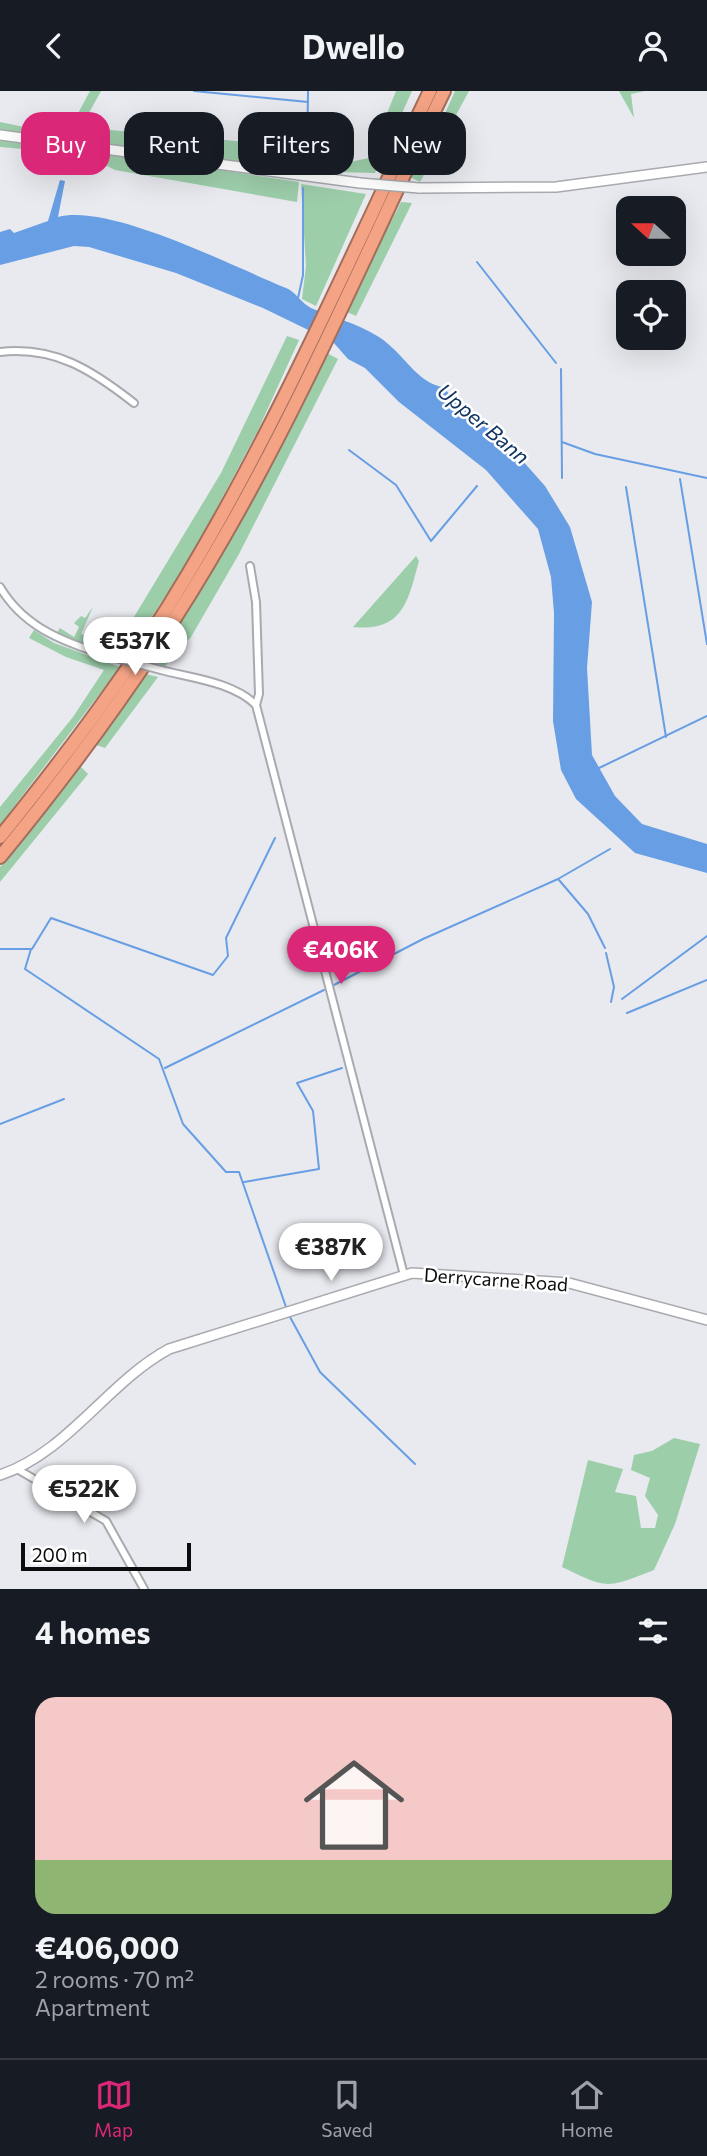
<!DOCTYPE html>
<html lang="en">
<head>
<meta charset="utf-8">
<style>
  :root { --surface:#171b24; --page:#20242c; --text:#f1f3f6; --muted:#9ea1a6; --line:#363941; --accent:#db2777 }
  body { margin:0; font-family:Commissioner,sans-serif; background:var(--page); color:var(--text); height:100vh; display:flex; flex-direction:column; font-size:26px; white-space:nowrap }
  * { box-sizing:border-box; margin:0 }
  p { font-size:23px; color:var(--muted) }
  .icon { flex:none; width:38px; height:38px; fill:none; stroke:currentColor; stroke-width:2; stroke-linecap:round; stroke-linejoin:round }
  .map { position:relative; height:1498px; overflow:hidden }
  .drawer { display:flex; flex-direction:column; background:var(--surface); flex:1 }
  .drawer>* { flex:none }
  .top-card { position:absolute; left:21px; top:21px; width:665px; height:63px; display:flex; gap:14px }
  .needle { width:46px; rotate:291deg }
  .fabs { position:absolute; left:616px; top:105px; display:grid; gap:14px }
  .fabs a { display:grid; place-items:center; width:70px; height:70px; border-radius:14px; background:var(--surface); box-shadow:0 7px 28px #0002; font-size:35px }
  .scale { position:absolute; left:21px; bottom:18px; width:170px; box-sizing:border-box; padding-left:7px; border:4px solid #0b0c0e; border-top:0; font-size:19px; line-height:24px; white-space:nowrap; color:#0b0c0e; -webkit-text-stroke:5px #fff; paint-order:stroke }
  .price { position:absolute; translate:-50% -60px; padding:0 16px; border-radius:24px; background:#fff; color:#222; font-size:23px; line-height:46px; filter:drop-shadow(0 2px 4px #0008) }
  .price::after { content:''; position:absolute; left:50%; top:42px; width:21px; height:16px; margin-left:-10px; background:inherit; clip-path:polygon(0 0,100% 0,50% 100%) }
  .price.selected { background:var(--accent); color:#fff }
  ul { padding:0; list-style:none }
  li { display:grid; align-content:center; gap:14px; height:371px; padding:0 35px }
  li span { display:grid; place-items:center; height:217px; border-radius:21px; color:#555 }
  li>.icon { margin-inline-start:auto }
  span .icon { width:126px; height:126px; fill:#fffc; stroke-width:1 }
  li b { font-size:30px }
  h2 { display:flex; justify-content:space-between; align-items:center; height:84px; padding:0 35px; font-size:30px }
  .pill { padding:0 24px; border-radius:21px; background:var(--surface); box-shadow:0 7px 28px #0002; font-size:24px; line-height:63px }
  .pill.selected { background:var(--accent); color:#fff }
  header { display:flex; justify-content:space-between; align-items:center; height:91px; padding:0 35px; background:var(--surface); font-size:32px; font-weight:700 }
  .menu { display:flex; justify-content:space-around; align-items:center; height:98px; border-top:2px solid var(--line); background:var(--surface); font-size:19px; color:var(--muted) }
  .menu a { display:grid; justify-items:center; gap:4px }
  .menu .selected { color:var(--accent) }
  .map>svg:first-child { display:block }
</style>
</head>
<body>
<header><svg class="icon" aria-label="back" viewBox="0 0 24 24"><path d="M15 5l-7 7 7 7"/></svg>Dwello<svg class="icon" aria-label="person" viewBox="0 0 24 24"><circle cx="12" cy="8" r="4"/><path d="M4 21q1-7 8-7t8 7"/></svg></header>
<div class="map">
<svg width="707" height="1498" viewBox="0 0 707 1498">
  <rect width="100%" height="100%" fill="#e8eaef"/>
  <g fill="#9dceaa">
    <polygon points="90,0 101,0 74,49 67,43"/>
    <polygon points="396,0 412,0 375,82 333,81 335,74 369,67"/>
    <polygon points="455,0 469,0 420,91 410,86 437,41"/>
    <polygon points="619,0 645,0 631,3 634,27"/>
    <polygon points="0,31 58,43 45,46 0,42"/>
    <polygon points="87,37 303,56 303,68 287,76 79,50"/>
    <polygon points="0,48 62,56 62,59 43,80 45,60 0,56"/>
    <polygon points="86,59 299,91 297,111 115,79 92,67"/>
    <polygon points="301,93 366,103 316,215 302,208 306,175"/>
    <polygon points="401,111 412,112 356,225 345,220"/>
    <polygon points="287,245 299,249 258,339 191,466 126,565 56,543 60,537 74,546 79,536 74,532 81,525 85,527 93,516 81,543 117,554 221,382"/>
    <polygon points="325,261 338,268 239,463 191,546 165,575 152,571"/>
    <path d="M416 465 419 470C408 509 404 541 353 536Z"/>
    <polygon points="34,539 54,552 120,576 0,734 0,716 73,626 104,579 66,566 29,547"/>
    <polygon points="146,583 158,586 105,657 96,654"/>
    <polygon points="80,675 88,683 0,791 0,776"/>
    <path d="M674 1347 700 1353 675 1433 654 1479C605 1498 608 1498 562 1476L588 1369 623 1378 615 1401 636 1405 641 1437H655L658 1424 645 1405 650 1387 631 1379 634 1364 652 1360Z"/>
  </g>
  <path fill="#689ee3" d="M60 89 65 90 58 126C110 112 234 176 286 197 295 200 301 212 311 217 334 227 357 232 379 246 405 263 417 293 444 296L454 310 506 351 545 395 570 436 592 511 587 577 592 664 615 705 642 733 707 753V782L635 762 576 708 561 679 553 630 554 522 551 486 538 438 486 379 399 311 365 277 348 268 333 251 263 217 176 182 89 156 74 155 0 174V141L10 138 14 142 48 130Z"/>
  <g fill="none" stroke-linecap="round" stroke-linejoin="round">
    <g stroke="#689ee3" stroke-width="2">
      <polyline points="194,0 308,11"/>
      <polyline points="307,70 308,0"/>
      <polyline points="305,80 306,78"/>
      <polyline points="477,171 556,272"/>
      <polyline points="298,207 303,184 303,97"/>
      <polyline points="561,278 562,387"/>
      <polyline points="562,351 595,363 707,387"/>
      <polyline points="349,359 396,394 431,450 477,395"/>
      <polyline points="680,388 707,553"/>
      <polyline points="626,396 666,646"/>
      <polyline points="597,678 707,625"/>
      <polyline points="559,789 588,823 605,857"/>
      <polyline points="0,858 32,858 51,827 213,884 228,865 226,847 275,747"/>
      <polyline points="31,858 25,878 159,968 183,1033 226,1081 239,1081 286,1216"/>
      <polyline points="606,862 614,896 611,911"/>
      <polyline points="332,895 423,848 558,788 610,758"/>
      <polyline points="622,908 707,845"/>
      <polyline points="627,922 707,889"/>
      <polyline points="165,977 324,899"/>
      <polyline points="0,1033 64,1008"/>
      <polyline points="244,1091 319,1078 313,1020 297,992 342,977"/>
      <polyline points="290,1226 320,1281 415,1373"/>
    </g>
    <g stroke="#a8aaaf" stroke-width="10">
      <g id="street">
        <path d="M0 261C55 255 92 279 134 312"/>
        <polyline points="250,475 256,511 259,603 256,614"/>
        <path d="M0 496C26 540 70 553 116 567"/>
        <path d="M161 579C191 587 233 591 256 614L404 1184"/>
        <polyline points="17,1378 106,1430 144,1498"/>
      </g>
    </g>
    <g stroke="#a8aaaf" stroke-width="12">
      <g id="secondary">
        <polyline points="0,44 360,92"/>
        <polyline points="419,97 556,96 707,76"/>
        <path d="M0 1384C67 1362 108 1291 169 1258L412 1182 569 1192 707 1229"/>
      </g>
    </g>
    <g stroke="#a36e5b" stroke-width="16">
      <g id="highway">
        <path d="M0 746C68 662 133 576 188 483 280 329 352 162 430 0"/>
        <path d="M0 766C83 665 159 560 224 446 306 304 372 148 444 0"/>
      </g>
    </g>
    <use href="#street" stroke="#fff" stroke-width="6"/>
    <use href="#secondary" stroke="#fff" stroke-width="9"/>
    <use href="#highway" stroke="#f5a385" stroke-width="12"/>
    <g stroke="#a8aaaf" stroke-width="10" stroke-linecap="butt">
      <polyline id="street-bridge" points="116,567 161,579"/>
    </g>
    <g stroke="#a8aaaf" stroke-width="12" stroke-linecap="butt">
      <polyline id="secondary-bridge" points="360,92 419,97"/>
    </g>
    <use href="#street-bridge" stroke="#fff" stroke-width="6"/>
    <use href="#secondary-bridge" stroke="#fff" stroke-width="9"/>
  </g>
  <g text-anchor="middle" dominant-baseline="central" stroke-width="5" stroke-linejoin="round" paint-order="stroke">
    <g font-size="19" fill="#0b0c0e" stroke="#fff">
      <text transform="translate(496 1188) rotate(4)">Derrycarne Road</text>
    </g>
    <g font-size="21" font-style="italic" fill="#113662" stroke="#fff">
      <text transform="translate(484 332) rotate(40)">Upper Bann</text>
    </g>
  </g>
</svg>
<div class="fabs">
<a><svg class="needle" viewBox="-14 -14 28 28"><path d="M0-13l5 13h-10z" fill="#e53935"/><path d="M0 13l5-13h-10z" fill="#9ea1a6"/></svg></a>
<a><svg class="icon" aria-label="locate" viewBox="0 0 24 24"><circle cx="12" cy="12" r="6"/><path d="M12 2v4M12 18v4M2 12h4M18 12h4"/></svg></a>
</div>
<div class="scale">200 m</div>
<b class="price" style="left:135px;top:586px">€537K</b>
<b class="price selected" style="left:341px;top:895px">€406K</b>
<b class="price" style="left:331px;top:1192px">€387K</b>
<b class="price" style="left:84px;top:1434px">€522K</b>
<div class="top-card">
<a class="pill selected">Buy</a>
<a class="pill">Rent</a>
<a class="pill">Filters</a>
<a class="pill">New</a>
</div>
</div>
<section class="drawer">
<h2>4 homes<svg class="icon" aria-label="filters" viewBox="0 0 24 24"><path d="M4 7h16M4 17h16"/><circle cx="9" cy="7" r="2"/><circle cx="15" cy="17" r="2"/></svg></h2>
<ul>
<li><span style="background:linear-gradient(#f6c9c9 75%,#8fb573 0)"><svg class="icon" aria-label="home" viewBox="0 0 24 24"><path d="M3 11l9-7 9 7M6 9v11h12V9"/></svg></span><div><b>€406,000</b><p>2 rooms · 70 m²</p><p>Apartment</p></div></li>
</ul>
</section>
<nav class="menu">
<a class="selected"><svg class="icon" aria-label="map" viewBox="0 0 24 24"><path d="M3 6l6-2 6 2 6-2v14l-6 2-6-2-6 2zM9 4v14M15 6v14"/></svg>Map</a>
<a><svg class="icon" aria-label="saved" viewBox="0 0 24 24"><path d="M7 4h10v16l-5-4-5 4z"/></svg>Saved</a>
<a><svg class="icon" aria-label="home" viewBox="0 0 24 24"><path d="M3 11l9-7 9 7M6 9v11h12V9"/></svg>Home</a>
</nav>
</body>
</html>
